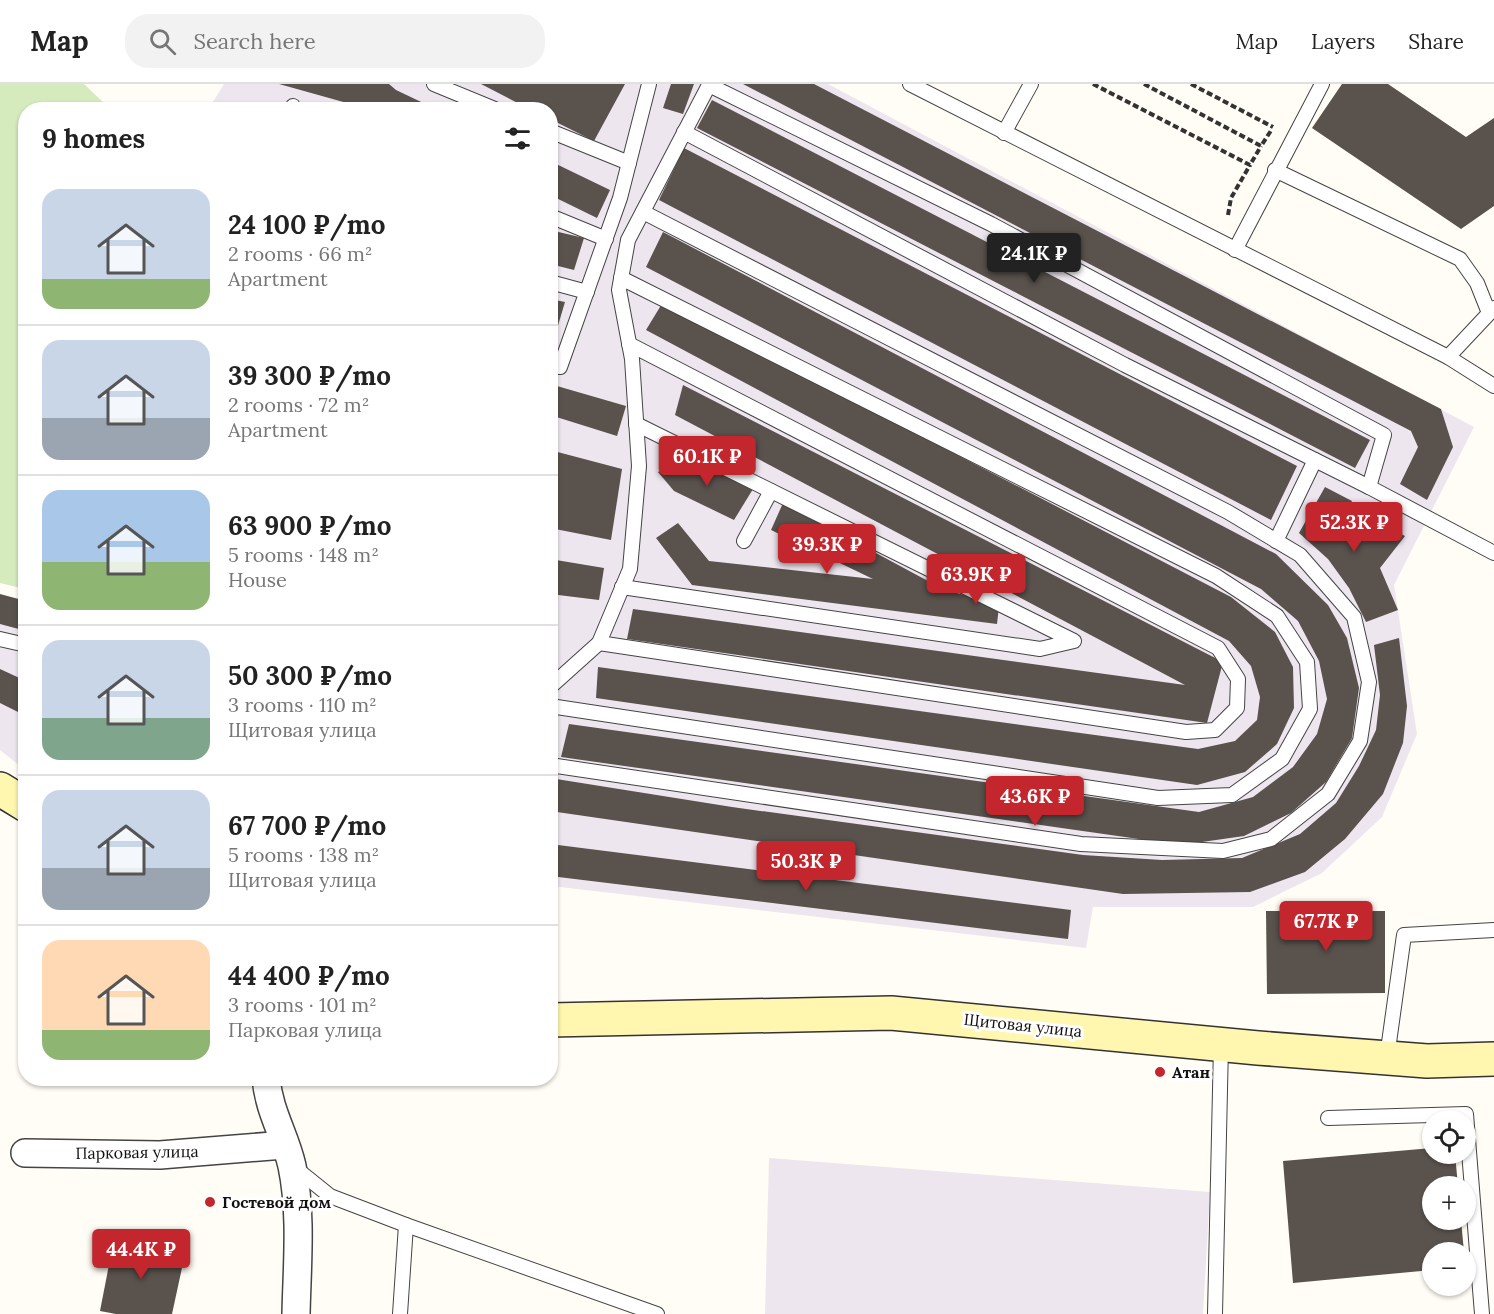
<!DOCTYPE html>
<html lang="en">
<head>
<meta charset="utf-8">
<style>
  :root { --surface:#fff; --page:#f2f2f2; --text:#222; --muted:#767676; --line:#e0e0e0; --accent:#c4262e }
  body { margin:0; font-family:Lora,serif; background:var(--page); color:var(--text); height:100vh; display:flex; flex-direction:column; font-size:22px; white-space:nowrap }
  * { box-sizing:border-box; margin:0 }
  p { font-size:20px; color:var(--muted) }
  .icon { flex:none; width:33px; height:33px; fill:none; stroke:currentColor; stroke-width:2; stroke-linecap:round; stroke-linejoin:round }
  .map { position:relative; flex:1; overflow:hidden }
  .drawer { position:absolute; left:18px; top:18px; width:540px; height:984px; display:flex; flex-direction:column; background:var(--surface); border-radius:24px; box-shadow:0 2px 4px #0004 }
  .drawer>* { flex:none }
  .tools { position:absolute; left:1422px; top:1026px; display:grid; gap:12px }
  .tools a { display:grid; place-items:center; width:54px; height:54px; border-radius:50%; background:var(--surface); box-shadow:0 2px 4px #0004; font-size:30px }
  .price { position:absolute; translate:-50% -51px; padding:0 14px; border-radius:6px; background:var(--accent); color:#fff; font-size:20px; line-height:39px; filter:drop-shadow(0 2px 3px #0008) }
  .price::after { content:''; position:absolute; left:50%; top:36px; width:18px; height:14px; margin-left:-9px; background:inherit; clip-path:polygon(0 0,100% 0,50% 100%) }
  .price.on { background:#222; color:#fff }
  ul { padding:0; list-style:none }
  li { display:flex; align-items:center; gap:18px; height:150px; padding:0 24px }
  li+li { border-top:2px solid var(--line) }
  li span { display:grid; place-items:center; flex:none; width:168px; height:120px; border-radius:18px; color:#555 }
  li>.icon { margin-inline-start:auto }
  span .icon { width:72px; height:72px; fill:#fffc; stroke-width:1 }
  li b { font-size:26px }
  h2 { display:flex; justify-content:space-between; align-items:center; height:72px; padding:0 24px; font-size:26px }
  header { display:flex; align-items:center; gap:36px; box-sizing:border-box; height:84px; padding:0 30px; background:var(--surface); border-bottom:2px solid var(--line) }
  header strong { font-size:28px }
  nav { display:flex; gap:33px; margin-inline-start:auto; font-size:21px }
  .search { width:420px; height:54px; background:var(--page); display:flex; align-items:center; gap:15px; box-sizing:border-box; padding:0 21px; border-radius:24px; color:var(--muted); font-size:22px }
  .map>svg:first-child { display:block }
</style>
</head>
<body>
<header>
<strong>Map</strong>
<div class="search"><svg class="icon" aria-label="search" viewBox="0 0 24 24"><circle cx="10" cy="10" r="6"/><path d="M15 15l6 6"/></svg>Search here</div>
<nav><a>Map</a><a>Layers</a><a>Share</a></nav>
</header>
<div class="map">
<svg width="1494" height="1230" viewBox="0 0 1494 1230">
  <rect width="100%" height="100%" fill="#fffdf5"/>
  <g fill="#eee6ef">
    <polygon points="224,0 828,0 1474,343 1394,501 1417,650 1382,733 1322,789 1253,823 1093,823 1086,864 551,802 550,26 208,26"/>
    <polygon points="0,512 25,518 25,686 0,666"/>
    <polygon points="769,1074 1210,1108 1203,1230 765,1230"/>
  </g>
  <polygon fill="#d5ebbd" points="0,0 84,0 110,25 26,26 25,505 0,499"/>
  <g fill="#5a524d">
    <polygon points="279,0 389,0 396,6 438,26 372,26"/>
    <polygon points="481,0 625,0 594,57 550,35 550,26 531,26"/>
    <polygon points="671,0 694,0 683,30 663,24"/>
    <polygon points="743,0 814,0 1441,325 1453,363 1427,416 1400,400 1418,363 1411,347"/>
    <polygon points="1342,0 1388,0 1466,53 1494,34 1494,122 1461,145 1312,44"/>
    <polygon points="712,16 1370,356 1355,384 697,44"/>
    <polygon points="684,64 1297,382 1271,436 659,116"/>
    <polygon points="550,77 610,106 597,134 550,111"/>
    <polygon points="550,146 584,154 574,186 550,180"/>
    <polygon points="663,148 1276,470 1328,521 1347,554 1359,604 1352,654 1326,698 1291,729 1244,752 1181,761 561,673 569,640 1199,728 1253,713 1293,683 1317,650 1327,615 1319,577 1298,537 1261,505 646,183"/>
    <polygon points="550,215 565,218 551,265 550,265"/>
    <polygon points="663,218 1231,513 1275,548 1293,583 1294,624 1277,660 1245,688 1197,701 596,614 598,583 1198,665 1235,657 1257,636 1260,613 1251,582 1229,557 646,246"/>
    <polygon points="550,300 626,322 617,352 550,331"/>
    <polygon points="683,301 1223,578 1207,639 627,555 633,525 1185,601 675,331"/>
    <polygon points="550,366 622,385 611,456 550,444"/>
    <polygon points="689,374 753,405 734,436 674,407 658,388"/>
    <polygon points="1325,403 1352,417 1341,440 1357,462 1377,438 1405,452 1380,484 1398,526 1366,538 1349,504 1328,475 1299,449"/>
    <polygon points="783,419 941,504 999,522 997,540 692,501 656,454 678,439 709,477 873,495 771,446"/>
    <polygon points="550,475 604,484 599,516 550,510"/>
    <polygon points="0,510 26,517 26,547 0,540"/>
    <polygon points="1399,554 1407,622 1403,659 1383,710 1345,755 1305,788 1250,808 1123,810 550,727 550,694 732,723 1083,771 1162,776 1242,774 1300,750 1336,719 1359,682 1376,646 1380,611 1374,561"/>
    <polygon points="0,585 26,597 26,632 0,619"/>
    <polygon points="550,760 1071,826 1068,855 550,792"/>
    <polygon points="1266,827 1385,827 1385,909 1267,910"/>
    <polygon points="1432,1064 1432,1070 1455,1070 1458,1102 1432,1102 1432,1136 1461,1136 1464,1168 1432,1168 1432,1186 1293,1199 1283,1077"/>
    <polygon points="114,1155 185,1170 172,1230 116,1230 100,1227"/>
  </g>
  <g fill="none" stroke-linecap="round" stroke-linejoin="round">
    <g stroke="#444" stroke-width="16">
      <g id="lane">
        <polyline points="434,0 497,26"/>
        <polyline points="910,0 1448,273 1494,302"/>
        <polyline points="293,22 295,26"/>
        <polyline points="550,47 629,79"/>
        <polyline points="684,48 1125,281 1369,403"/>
        <polyline points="1004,49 1031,0"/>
        <polyline points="1275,86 1460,175 1477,199 1489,229"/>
        <polyline points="550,132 606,155"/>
        <polyline points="1235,166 1322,0"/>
        <polyline points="550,198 587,208"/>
        <polyline points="1448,273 1494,224"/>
        <polyline points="550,282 560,283 620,114 649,0"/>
        <polyline points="744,457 771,407"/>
        <polyline points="1276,457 1315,376"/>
        <polyline points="622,503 1040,565 1074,557 636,340"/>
        <polyline points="0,555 26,561"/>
        <polyline points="599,559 1186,648 1215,646 1237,624 1238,595 1218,564 629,260"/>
        <polyline points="550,603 599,559 630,485 639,382 632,275 619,206 628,156 709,1 991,140 1384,351 1369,403 1494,469"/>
        <polyline points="550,622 1158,714 1232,711 1282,675 1310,625 1307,578 1277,532 1216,492 621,194"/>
        <polyline points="550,681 1081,760 1223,767 1271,755 1328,710 1360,657 1369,598 1354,533 1300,471 1228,428 643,128"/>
        <polyline points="1387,973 1404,851 1494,846"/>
        <polyline points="1328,1034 1466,1030 1482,1230"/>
        <polyline points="294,1083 330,1112 406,1141 657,1230"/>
        <polyline points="400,1230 406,1141"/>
        <polyline points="1215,1230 1221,961"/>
      </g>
    </g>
    <g stroke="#444" stroke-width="30">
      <g id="street">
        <path d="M266 994C269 1028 285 1051 292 1082 302 1130 297 1182 296 1230"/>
        <polyline points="25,1069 160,1071 284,1061"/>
      </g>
    </g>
    <g stroke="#333" stroke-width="36">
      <g id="secondary">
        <polyline points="0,705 26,721"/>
        <polyline points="550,936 891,929 1258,964 1427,977 1494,975"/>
      </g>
    </g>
    <g stroke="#333" stroke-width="4" stroke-dasharray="6 3" stroke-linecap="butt">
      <polyline points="1093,0 1250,81 1261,62"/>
      <polyline points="1144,0 1261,62 1272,45"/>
      <polyline points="1191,0 1273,43"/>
      <polyline points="1228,131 1231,114 1250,81"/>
    </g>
    <use href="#lane" stroke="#fff" stroke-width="14"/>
    <use href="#street" stroke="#fff" stroke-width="27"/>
    <use href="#secondary" stroke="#fff6b0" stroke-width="33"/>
  </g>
  <g fill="#c4262e" stroke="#fff" stroke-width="2">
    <circle cx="1160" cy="988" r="6"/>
    <circle cx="210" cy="1118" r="6"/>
  </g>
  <g text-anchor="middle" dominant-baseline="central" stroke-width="6" stroke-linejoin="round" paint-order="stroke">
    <g font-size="16" fill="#111" stroke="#fff">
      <text transform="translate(1023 941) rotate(6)">Щитовая улица</text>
      <text transform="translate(137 1068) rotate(-1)">Парковая улица</text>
    </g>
    <g font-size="16" font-weight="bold" fill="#111" stroke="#fff" text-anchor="start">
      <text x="1172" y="988">Атан</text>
      <text x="222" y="1118">Гостевой дом</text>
    </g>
  </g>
</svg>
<div class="tools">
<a><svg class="icon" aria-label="locate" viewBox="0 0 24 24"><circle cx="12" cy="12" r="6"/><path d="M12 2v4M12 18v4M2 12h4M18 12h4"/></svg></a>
<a>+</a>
<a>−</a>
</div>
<b class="price on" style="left:1034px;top:200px">24.1K ₽</b>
<b class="price" style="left:707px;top:403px">60.1K ₽</b>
<b class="price" style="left:1354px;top:469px">52.3K ₽</b>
<b class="price" style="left:827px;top:491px">39.3K ₽</b>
<b class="price" style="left:976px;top:521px">63.9K ₽</b>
<b class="price" style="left:1035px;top:743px">43.6K ₽</b>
<b class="price" style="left:806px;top:808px">50.3K ₽</b>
<b class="price" style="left:1326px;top:868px">67.7K ₽</b>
<b class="price" style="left:141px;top:1196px">44.4K ₽</b>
<section class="drawer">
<h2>9 homes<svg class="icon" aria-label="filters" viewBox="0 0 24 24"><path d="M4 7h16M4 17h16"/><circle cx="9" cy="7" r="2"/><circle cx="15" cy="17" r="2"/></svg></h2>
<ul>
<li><span style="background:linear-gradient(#c9d6e8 75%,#8fb573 0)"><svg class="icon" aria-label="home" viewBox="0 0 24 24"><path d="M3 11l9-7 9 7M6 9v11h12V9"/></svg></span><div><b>24 100 ₽/mo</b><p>2 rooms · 66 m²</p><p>Apartment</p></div></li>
<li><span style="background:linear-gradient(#c9d6e8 65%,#9aa5b1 0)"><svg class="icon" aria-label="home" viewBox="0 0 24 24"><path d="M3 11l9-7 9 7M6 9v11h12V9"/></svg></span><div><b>39 300 ₽/mo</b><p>2 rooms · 72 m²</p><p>Apartment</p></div></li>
<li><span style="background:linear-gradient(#a9c7e8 60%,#8fb573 0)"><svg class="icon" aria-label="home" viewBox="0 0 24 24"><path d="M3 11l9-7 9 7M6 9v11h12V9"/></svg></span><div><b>63 900 ₽/mo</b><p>5 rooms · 148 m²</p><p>House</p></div></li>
<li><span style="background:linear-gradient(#c9d6e8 65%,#7fa58c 0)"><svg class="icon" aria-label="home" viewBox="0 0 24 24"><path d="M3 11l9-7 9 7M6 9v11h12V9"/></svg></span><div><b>50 300 ₽/mo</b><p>3 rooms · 110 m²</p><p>Щитовая улица</p></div></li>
<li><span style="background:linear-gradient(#c9d6e8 65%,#9aa5b1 0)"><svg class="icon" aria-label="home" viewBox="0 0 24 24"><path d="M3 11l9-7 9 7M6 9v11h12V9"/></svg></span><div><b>67 700 ₽/mo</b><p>5 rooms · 138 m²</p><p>Щитовая улица</p></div></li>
<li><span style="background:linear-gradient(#ffd9b3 75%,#8fb573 0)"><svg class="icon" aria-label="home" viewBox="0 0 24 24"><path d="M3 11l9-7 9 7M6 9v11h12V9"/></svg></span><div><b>44 400 ₽/mo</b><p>3 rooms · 101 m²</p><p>Парковая улица</p></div></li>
</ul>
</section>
</div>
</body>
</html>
